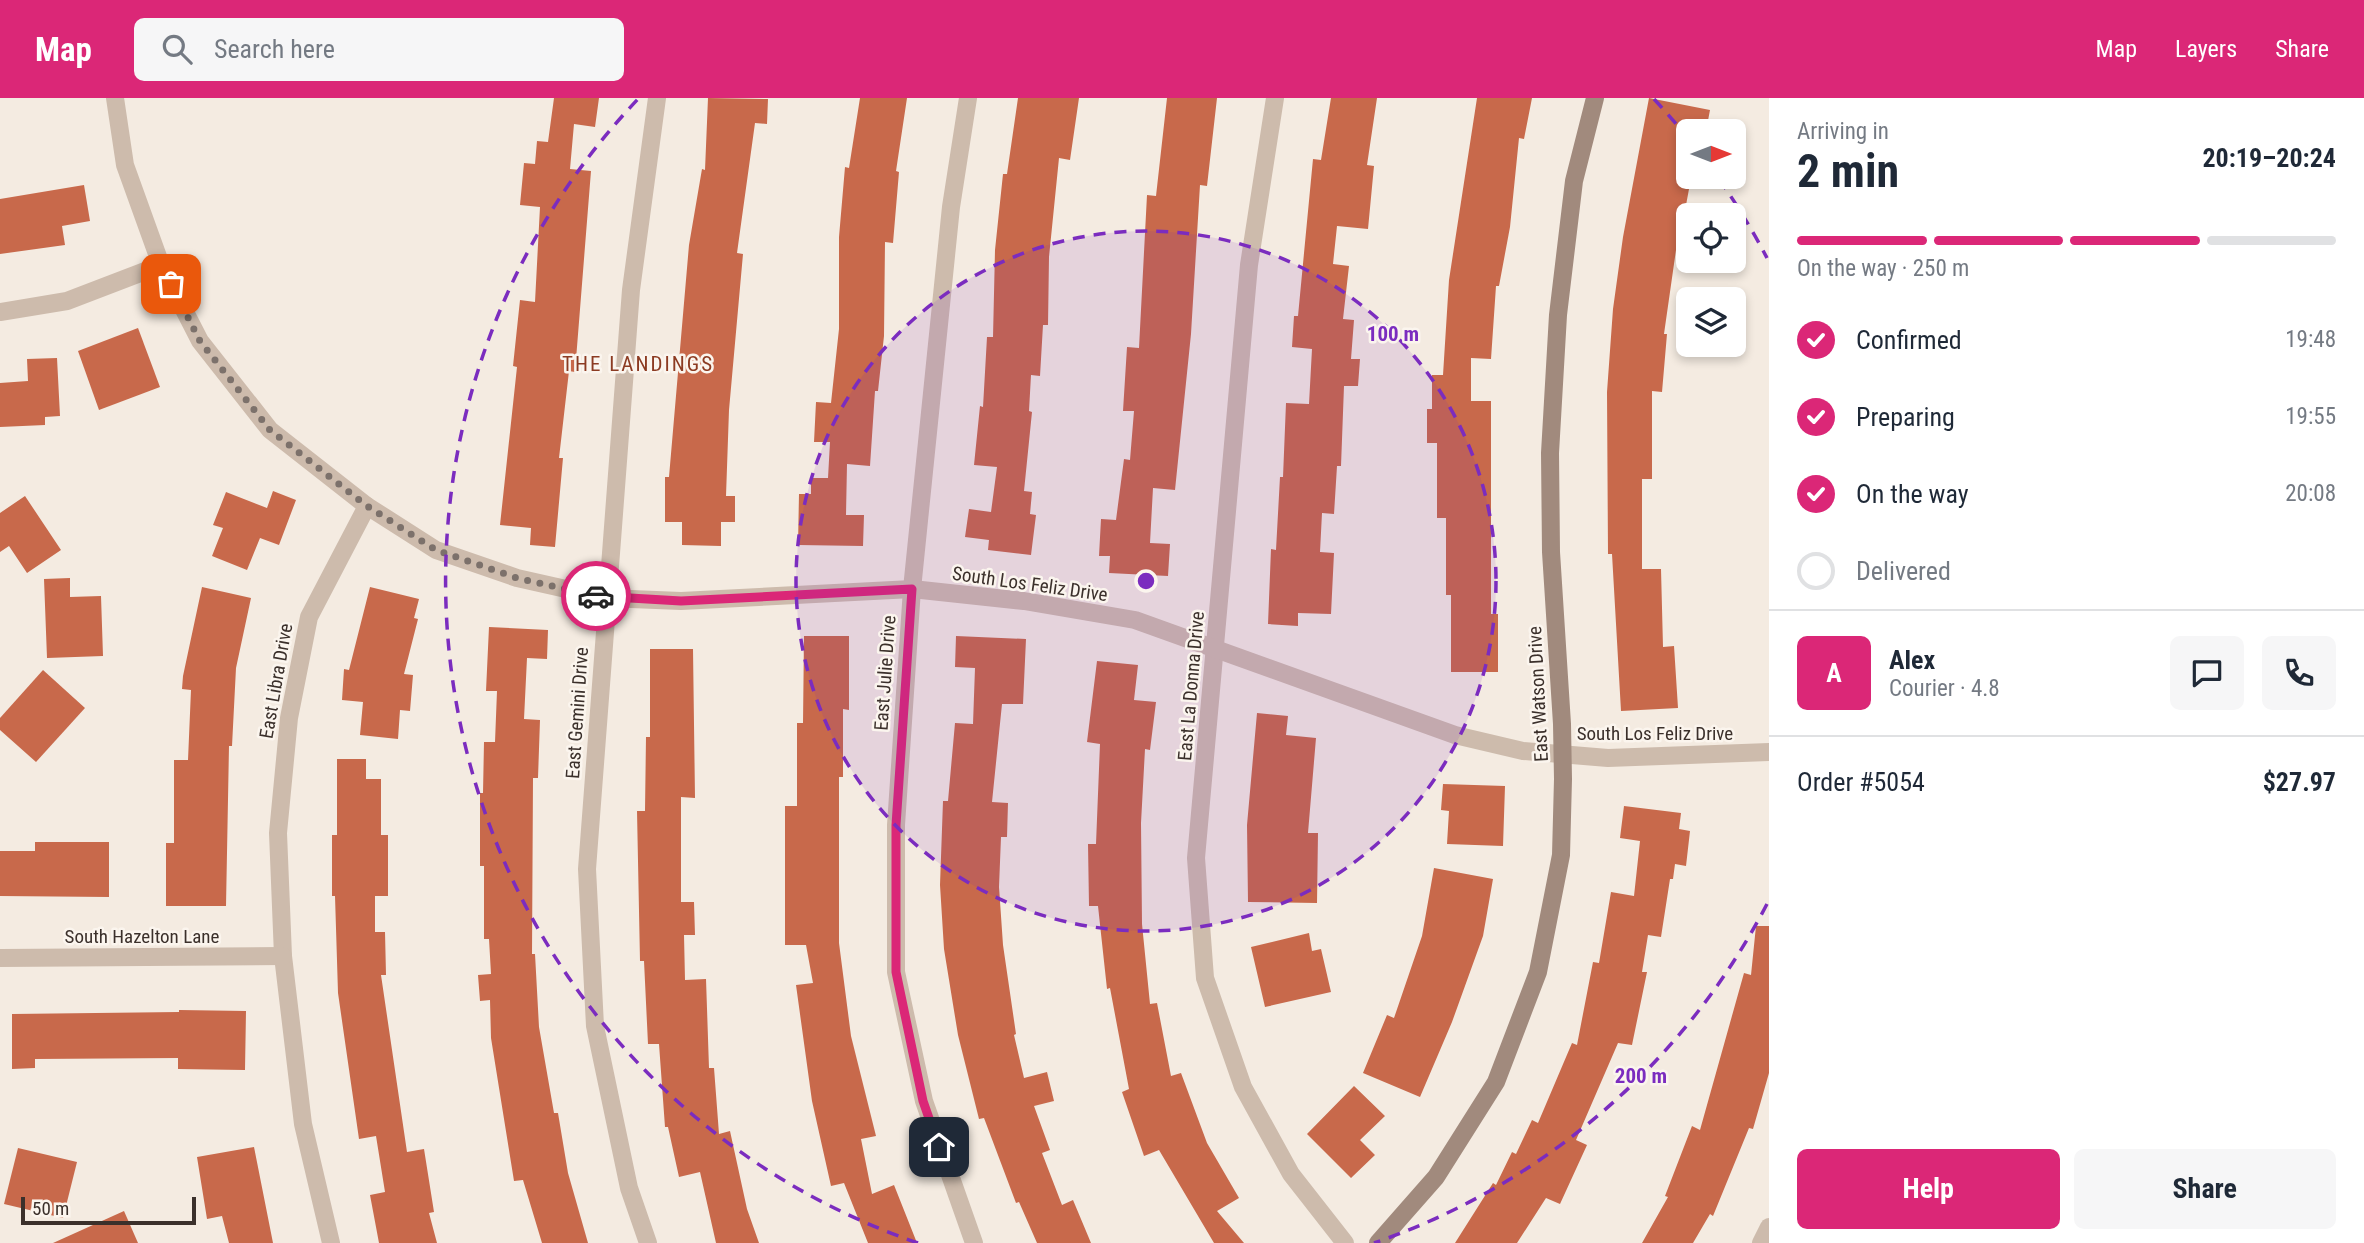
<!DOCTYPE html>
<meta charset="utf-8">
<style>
:root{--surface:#fff;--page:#f6f6f7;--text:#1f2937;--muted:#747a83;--line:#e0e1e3;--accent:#db2777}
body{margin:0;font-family:"Roboto Condensed",sans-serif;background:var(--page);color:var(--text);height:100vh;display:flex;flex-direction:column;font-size:26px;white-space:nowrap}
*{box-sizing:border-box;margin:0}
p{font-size:23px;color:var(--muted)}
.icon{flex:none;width:38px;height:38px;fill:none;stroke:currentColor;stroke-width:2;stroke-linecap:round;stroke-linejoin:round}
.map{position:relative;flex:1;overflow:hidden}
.drawer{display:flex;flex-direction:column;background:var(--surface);width:595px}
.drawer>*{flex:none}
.needle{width:46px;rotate:90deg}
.fabs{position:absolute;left:1676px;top:21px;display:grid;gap:14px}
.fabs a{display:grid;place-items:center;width:70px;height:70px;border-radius:10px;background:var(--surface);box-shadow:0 4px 10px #0003;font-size:35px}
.scale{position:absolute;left:21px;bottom:18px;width:175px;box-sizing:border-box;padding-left:7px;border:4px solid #3b302b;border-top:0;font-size:19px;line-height:24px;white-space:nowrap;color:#3b302b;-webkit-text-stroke:5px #fbf5ee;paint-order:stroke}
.pin{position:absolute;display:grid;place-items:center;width:60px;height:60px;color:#fff;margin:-30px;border-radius:14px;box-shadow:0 4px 10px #0006}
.courier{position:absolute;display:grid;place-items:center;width:70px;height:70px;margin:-35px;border:5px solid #db2777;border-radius:50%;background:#fff;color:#222;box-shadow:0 2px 9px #0007}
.summary em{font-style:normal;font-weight:700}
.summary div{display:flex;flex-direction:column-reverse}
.summary{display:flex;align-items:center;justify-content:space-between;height:119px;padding:0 28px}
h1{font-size:46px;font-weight:700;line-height:52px}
.bar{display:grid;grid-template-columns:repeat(4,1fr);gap:10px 7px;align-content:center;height:84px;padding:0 28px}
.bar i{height:9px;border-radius:5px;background:var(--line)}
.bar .active{background:var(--accent)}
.bar p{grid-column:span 4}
.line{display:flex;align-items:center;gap:18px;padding:0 28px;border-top:2px solid var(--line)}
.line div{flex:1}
.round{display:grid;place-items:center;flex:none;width:74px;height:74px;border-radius:10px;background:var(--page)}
ol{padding:0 28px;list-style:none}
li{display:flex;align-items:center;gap:21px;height:77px}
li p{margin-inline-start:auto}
li .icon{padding:7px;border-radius:50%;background:var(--accent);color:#fff;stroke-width:4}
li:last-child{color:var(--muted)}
li i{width:38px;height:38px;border:4px solid var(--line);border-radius:50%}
.button{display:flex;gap:14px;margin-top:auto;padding:14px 28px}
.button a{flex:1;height:80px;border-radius:10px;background:var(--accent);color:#fff;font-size:28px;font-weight:700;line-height:80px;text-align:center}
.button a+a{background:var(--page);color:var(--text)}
header{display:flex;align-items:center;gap:42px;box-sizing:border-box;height:98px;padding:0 35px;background:var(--accent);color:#fff}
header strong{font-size:33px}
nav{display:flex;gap:38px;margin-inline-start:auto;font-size:24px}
.search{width:490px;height:63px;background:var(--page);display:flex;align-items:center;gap:18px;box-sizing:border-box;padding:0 24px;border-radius:10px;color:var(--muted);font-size:26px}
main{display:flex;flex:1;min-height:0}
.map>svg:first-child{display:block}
.building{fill:#c8694b}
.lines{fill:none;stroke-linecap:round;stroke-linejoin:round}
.street{stroke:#cdbbac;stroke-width:18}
.secondary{stroke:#a18a7d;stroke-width:18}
.done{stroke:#7c716b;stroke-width:7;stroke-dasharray:0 12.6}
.route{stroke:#db2777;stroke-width:9}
.ring{fill:none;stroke:#7b2cbf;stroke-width:3.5;stroke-dasharray:12 9}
.labels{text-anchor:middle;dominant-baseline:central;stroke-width:5;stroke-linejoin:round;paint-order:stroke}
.street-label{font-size:19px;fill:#3b302b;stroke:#fbf5ee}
.neighbourhood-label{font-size:21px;letter-spacing:2px;fill:#8c3b22;stroke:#fbf5ee}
.centre{fill:#7b2cbf;stroke:#fbf5ee;stroke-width:3.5}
.ring-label{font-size:21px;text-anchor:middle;font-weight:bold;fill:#7b2cbf;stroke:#fbf5ee;stroke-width:5;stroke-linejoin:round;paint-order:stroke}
</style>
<header>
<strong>Map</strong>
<div class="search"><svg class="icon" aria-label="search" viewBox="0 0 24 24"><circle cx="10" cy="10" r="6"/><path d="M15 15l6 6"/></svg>Search here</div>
<nav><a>Map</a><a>Layers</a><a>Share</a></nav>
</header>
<main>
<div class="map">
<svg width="1769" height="1145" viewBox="0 0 1769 1145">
<rect width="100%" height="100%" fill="#f4ebe1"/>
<!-- building -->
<g class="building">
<polygon points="554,0 599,0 595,29 574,26 570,71 591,73 575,274 569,273 559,360 563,360 555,449 530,447 531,430 500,427 517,269 513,268 520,202 535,204 540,109 520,107 524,65 535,66 537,43 548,44"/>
<polygon points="708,0 768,1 767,26 755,25 737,155 743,156 729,312 726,398 735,398 735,424 721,424 721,448 682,447 682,424 665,424 665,379 669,379 689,147 702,71 705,72"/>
<polygon points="860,0 907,0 896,73 899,74 893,145 885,144 884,238 878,293 875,293 870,368 847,366 846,417 864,417 863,448 798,447 799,396 811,396 811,380 828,380 830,344 814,344 816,304 831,305 839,231 839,139 845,69 849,70"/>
<polygon points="1018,0 1079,0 1070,62 1059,60 1049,159 1048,227 1043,227 1040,278 1031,277 1029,313 1032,314 1024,393 1032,394 1030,416 1036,417 1031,457 988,452 989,442 965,439 969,411 991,414 997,369 974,367 980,308 983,309 987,239 993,239 995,152 1003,76 1007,76"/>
<polygon points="1167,0 1217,0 1207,88 1200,87 1191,236 1175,392 1153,390 1150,445 1170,446 1168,478 1109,475 1110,458 1099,458 1101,421 1116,422 1124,361 1130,362 1134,313 1123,313 1127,249 1139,250 1147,97 1156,98"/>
<polygon points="1331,0 1377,0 1367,67 1374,68 1368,131 1337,128 1333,166 1349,168 1343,221 1354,222 1351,261 1360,261 1358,288 1344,288 1341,368 1337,368 1334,416 1322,415 1320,454 1334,455 1331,516 1298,515 1298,528 1268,526 1271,451 1276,452 1280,379 1283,379 1286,305 1309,306 1312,251 1292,249 1294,218 1298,218 1313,61 1321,62"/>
<polygon points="1477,0 1532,0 1524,41 1519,40 1510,129 1499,188 1496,188 1491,261 1471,260 1471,303 1491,303 1491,516 1498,516 1498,574 1451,574 1451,497 1446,497 1446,420 1437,420 1437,345 1427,345 1427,311 1432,311 1432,277 1443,277 1449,182"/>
<polygon points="1649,0 1710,12 1706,33 1689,33 1689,91 1684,118 1689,119 1689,147 1677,145 1664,236 1667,236 1662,294 1652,293 1652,381 1642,381 1642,471 1661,471 1663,549 1674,548 1678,610 1621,613 1612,456 1608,456 1607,294 1613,211 1623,139"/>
<polygon points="84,87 90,123 62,128 65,147 0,156 0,101"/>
<polygon points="138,230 160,289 99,312 78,253"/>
<polygon points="57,260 60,318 45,319 45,327 0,329 0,285 28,283 27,261"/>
<polygon points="273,393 296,402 279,447 260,440 247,472 212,458 223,430 213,427 226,394 267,410"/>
<polygon points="25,398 61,452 27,475 9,448 0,454 0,415"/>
<polygon points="70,480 70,499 101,498 103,558 47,560 44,481"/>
<polygon points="202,489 251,500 236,570 232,648 229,648 226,808 166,808 166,745 174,745 174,662 188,662 191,592 182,591 183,578"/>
<polygon points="370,489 419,501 414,520 418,521 404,576 413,577 410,613 400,612 398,641 360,637 363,604 342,602 344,571 349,572"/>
<polygon points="489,529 548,532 547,561 527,560 524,621 540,622 538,680 533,680 532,856 535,856 539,929 554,1015 558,1015 568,1075 588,1145 542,1145 523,1082 514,1083 491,940 490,902 480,903 478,877 491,876 489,841 484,841 484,768 480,768 480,695 483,695 484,644 495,644 497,593 486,593"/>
<polygon points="804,538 849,538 849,612 843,611 843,679 839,679 839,845 851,938 876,1038 861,1041 872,1096 894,1087 917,1145 868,1145 844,1085 831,1088 812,1003 796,887 813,885 806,847 785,847 785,708 797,708 797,625 803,625"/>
<polygon points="956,538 1026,541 1023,606 1002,606 992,704 1008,705 1007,739 1001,739 999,789 1003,847 1016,936 1014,937 1024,980 1047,974 1054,1003 1034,1008 1050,1052 1042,1055 1062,1107 1073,1102 1091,1145 1037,1145 1019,1104 1016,1105 984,1020 979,1021 958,937 944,851 940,787 943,703 948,703 955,625 973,626 975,570 955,569"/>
<polygon points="650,551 693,551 695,700 681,699 681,804 694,804 695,837 684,837 685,882 706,881 709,970 714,970 719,1036 730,1033 747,1111 759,1145 716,1145 700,1074 679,1079 668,1029 665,1029 659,946 648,946 644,863 640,863 637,713 645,713 646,639 650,639"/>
<polygon points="1097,563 1138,567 1134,602 1156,604 1150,652 1145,651 1141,725 1142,826 1150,906 1157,905 1171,978 1181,975 1207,1045 1239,1100 1217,1113 1244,1145 1214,1145 1159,1052 1144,1058 1122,994 1129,991 1110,890 1107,891 1098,808 1089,808 1088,746 1096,746 1100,646 1087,644"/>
<polygon points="43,572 85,610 36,664 0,632 0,620"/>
<polygon points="1257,615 1288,618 1286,637 1316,640 1308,735 1318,735 1317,805 1248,804 1247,727"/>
<polygon points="337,661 366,661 366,681 381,681 381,737 388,737 388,798 375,798 375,834 385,834 386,877 381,877 407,1054 424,1051 434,1114 429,1115 437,1145 379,1145 370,1097 385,1094 376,1038 359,1041 338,895 335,798 332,798 332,737 337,737"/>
<polygon points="1443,686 1505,688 1503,748 1447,746 1449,713 1441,712"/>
<polygon points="1624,708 1681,715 1679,731 1690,733 1686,768 1675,766 1673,781 1670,781 1661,839 1648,837 1642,874 1647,874 1632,947 1618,945 1576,1042 1587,1047 1560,1106 1546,1100 1517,1145 1455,1145 1493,1085 1496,1087 1512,1054 1516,1056 1532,1022 1538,1025 1572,945 1577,947 1593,864 1599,865 1611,794 1634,798 1640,743 1620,740"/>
<polygon points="35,744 109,744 109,799 0,798 0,753 35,753"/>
<polygon points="1434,770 1493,781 1483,838 1452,924 1420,999 1363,975 1387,917 1394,920 1422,838"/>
<polygon points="1756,828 1769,828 1769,975 1753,1031 1749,1030 1713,1118 1710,1116 1693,1145 1642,1145 1668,1099 1665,1098 1692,1028 1700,1032 1744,875 1751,877"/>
<polygon points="1309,835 1312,853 1321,851 1331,894 1265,909 1251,849"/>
<polygon points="179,912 246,913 245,972 178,971 178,960 35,961 35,970 12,971 12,916 179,914"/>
<polygon points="1354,988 1385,1018 1360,1042 1375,1057 1351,1080 1307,1036"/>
<polygon points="254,1049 273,1145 229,1145 222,1118 207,1121 197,1059"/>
<polygon points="18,1050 77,1064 63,1120 4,1106"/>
<polygon points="124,1113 138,1145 53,1145"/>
</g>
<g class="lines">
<!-- street -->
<g class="street">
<polyline points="115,0 125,67 161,167 200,243 270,332 367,408 309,519 289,620 278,735 283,858 303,1026 331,1145"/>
<polyline points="968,0 951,109 912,491 896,727 896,874 924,1003 974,1145"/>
<polyline points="1275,0 1249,167 1196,760 1205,880 1243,989 1291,1076 1345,1145"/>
<polyline points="0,214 67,203 161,167"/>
<polyline points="367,408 436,452 517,480 606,500 681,503 912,491 1024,503 1135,522 1455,637 1523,653 1608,660 1769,654"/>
<polyline points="0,860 283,858"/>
<polyline points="648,1145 629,1090 595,928 587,771 631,192 657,0"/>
<polyline points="1761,1145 1769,1129"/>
</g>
<!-- secondary -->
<polyline class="secondary" points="1378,1145 1436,1079 1496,984 1538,874 1561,757 1563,681 1562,626 1551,454 1550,355 1558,217 1574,83 1595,0"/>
</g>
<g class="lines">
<!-- done -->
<polyline class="done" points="171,186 200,243 270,332 367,408 436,452 517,480 596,498"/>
<!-- route -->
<polyline class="route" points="596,498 681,503 912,491 896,727 896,874 923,1003 939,1049"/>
</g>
<!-- distance rings -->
<circle cx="1146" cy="483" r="350" fill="#7b2cbf" fill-opacity=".12"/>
<g class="ring">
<circle cx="1146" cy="483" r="350"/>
<path d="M1767 806A700 700 0 0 1 1374 1145M918 1145A700 700 0 0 1 638 1M1654 1A700 700 0 0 1 1686 38M1719 81A700 700 0 0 1 1767 160"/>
</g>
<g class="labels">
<!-- street labels -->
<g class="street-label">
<text transform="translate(1030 486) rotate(8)">South Los Feliz Drive</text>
<text transform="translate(885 575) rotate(-86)">East Julie Drive</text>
<text transform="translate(276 583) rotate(-80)">East Libra Drive</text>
<text transform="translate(1191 588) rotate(-85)">East La Donna Drive</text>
<text transform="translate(1538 596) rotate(-93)">East Watson Drive</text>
<text transform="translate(577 615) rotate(-86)">East Gemini Drive</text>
<text x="1655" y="635">South Los Feliz Drive</text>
<text x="142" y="838">South Hazelton Lane</text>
</g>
<!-- neighbourhood labels -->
<g class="neighbourhood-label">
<text x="638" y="266">THE LANDINGS</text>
</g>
</g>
<circle cx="1146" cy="483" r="10" class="centre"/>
<g class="ring-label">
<text x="1393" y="243">100 m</text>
<text x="1641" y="985">200 m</text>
</g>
</svg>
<div class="fabs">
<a><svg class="needle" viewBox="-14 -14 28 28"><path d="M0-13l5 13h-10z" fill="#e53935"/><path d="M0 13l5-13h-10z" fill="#747a83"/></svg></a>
<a><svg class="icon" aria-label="locate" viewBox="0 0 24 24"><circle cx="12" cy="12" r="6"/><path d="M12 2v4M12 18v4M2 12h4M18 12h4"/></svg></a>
<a><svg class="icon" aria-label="layers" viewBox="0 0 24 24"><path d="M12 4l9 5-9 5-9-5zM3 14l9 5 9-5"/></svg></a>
</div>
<div class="scale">50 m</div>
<div class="pin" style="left:171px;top:186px;background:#ea580c"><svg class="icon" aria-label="bag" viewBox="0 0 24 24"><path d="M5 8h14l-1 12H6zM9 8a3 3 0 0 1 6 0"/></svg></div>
<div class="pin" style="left:939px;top:1049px;background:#1f2937"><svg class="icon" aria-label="home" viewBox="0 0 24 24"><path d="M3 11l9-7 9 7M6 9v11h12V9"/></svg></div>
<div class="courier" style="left:596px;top:498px"><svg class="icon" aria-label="car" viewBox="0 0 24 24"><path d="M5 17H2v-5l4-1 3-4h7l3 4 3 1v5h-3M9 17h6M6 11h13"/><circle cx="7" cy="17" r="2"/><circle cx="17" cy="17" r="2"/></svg></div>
</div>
<section class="drawer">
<div class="summary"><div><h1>2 min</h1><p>Arriving in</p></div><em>20:19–20:24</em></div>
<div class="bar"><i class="active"></i><i class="active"></i><i class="active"></i><i></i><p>On the way · 250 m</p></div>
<ol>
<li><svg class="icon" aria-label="check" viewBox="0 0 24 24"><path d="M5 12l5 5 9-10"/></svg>Confirmed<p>19:48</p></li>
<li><svg class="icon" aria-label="check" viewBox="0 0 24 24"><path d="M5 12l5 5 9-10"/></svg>Preparing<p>19:55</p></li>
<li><svg class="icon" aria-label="check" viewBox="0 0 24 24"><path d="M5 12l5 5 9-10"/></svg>On the way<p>20:08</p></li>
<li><i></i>Delivered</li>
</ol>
<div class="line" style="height:126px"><b class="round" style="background:var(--accent);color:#fff">A</b><div><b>Alex</b><p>Courier · 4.8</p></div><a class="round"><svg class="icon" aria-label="chat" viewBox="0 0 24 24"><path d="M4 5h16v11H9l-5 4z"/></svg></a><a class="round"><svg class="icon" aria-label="phone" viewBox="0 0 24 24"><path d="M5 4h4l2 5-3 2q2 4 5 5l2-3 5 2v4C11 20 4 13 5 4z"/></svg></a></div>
<div class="line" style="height:91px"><div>Order #5054</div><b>$27.97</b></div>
<div class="button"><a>Help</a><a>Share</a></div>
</section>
</main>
